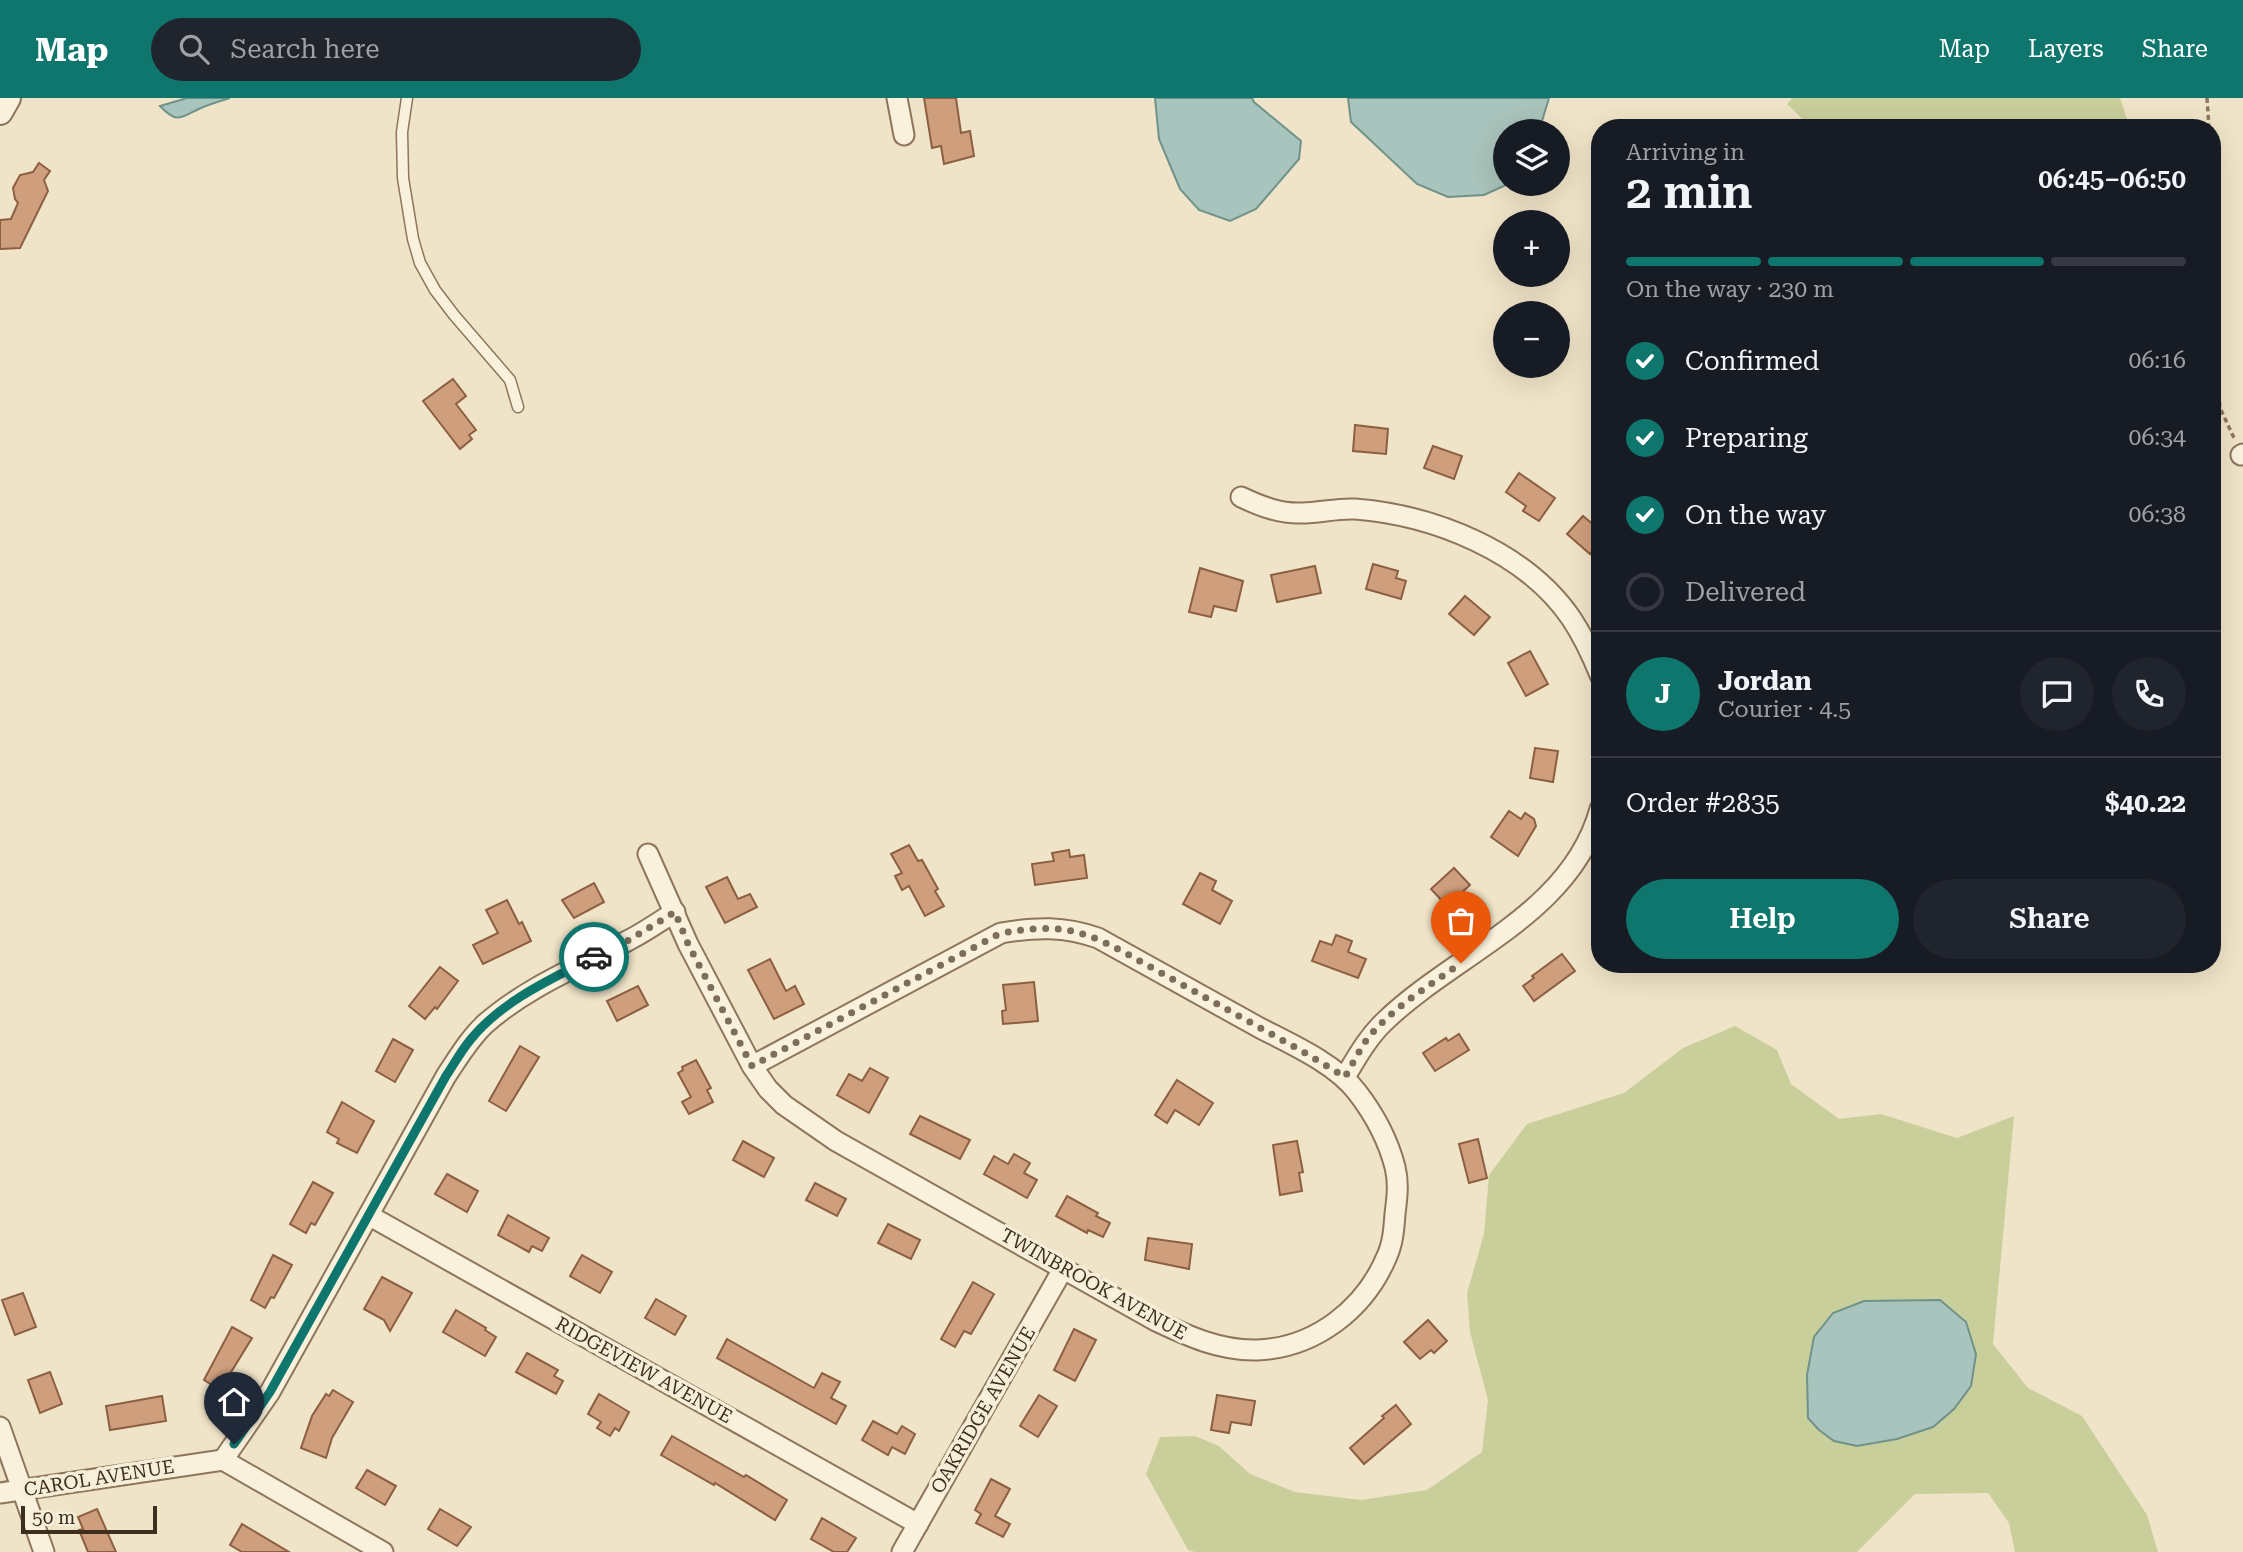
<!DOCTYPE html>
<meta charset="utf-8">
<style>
:root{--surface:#171b24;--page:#20242c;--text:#f1f3f6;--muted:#9ea1a6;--line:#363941;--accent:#0f766e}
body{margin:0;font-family:"Roboto Serif",serif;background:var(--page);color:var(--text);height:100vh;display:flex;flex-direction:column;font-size:26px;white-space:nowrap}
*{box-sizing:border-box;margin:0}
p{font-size:23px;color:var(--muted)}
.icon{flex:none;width:38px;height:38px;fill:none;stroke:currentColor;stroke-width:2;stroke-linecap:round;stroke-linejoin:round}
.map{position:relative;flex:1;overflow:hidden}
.sheet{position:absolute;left:1591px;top:21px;width:630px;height:854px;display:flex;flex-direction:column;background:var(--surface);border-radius:28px;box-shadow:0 7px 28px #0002}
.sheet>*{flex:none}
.controls{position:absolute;left:1493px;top:21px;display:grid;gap:14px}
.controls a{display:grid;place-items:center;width:77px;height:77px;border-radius:50%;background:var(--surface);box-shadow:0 7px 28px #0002;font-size:35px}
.scale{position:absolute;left:21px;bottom:18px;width:136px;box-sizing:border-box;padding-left:7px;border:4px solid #3d2e20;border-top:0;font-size:19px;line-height:24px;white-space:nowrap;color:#3d2e20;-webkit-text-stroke:5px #f7eed8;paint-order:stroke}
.pin{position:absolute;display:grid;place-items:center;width:60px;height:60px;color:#fff;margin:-72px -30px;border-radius:50% 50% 50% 0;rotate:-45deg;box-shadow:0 0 7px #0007}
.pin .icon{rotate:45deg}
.courier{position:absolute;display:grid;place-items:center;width:70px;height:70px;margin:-35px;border:5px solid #0f766e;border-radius:50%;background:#fff;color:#222;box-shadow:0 2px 9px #0007}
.summary em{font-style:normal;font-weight:600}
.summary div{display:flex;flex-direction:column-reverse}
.summary{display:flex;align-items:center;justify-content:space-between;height:119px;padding:0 35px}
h1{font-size:46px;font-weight:600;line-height:52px}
.bar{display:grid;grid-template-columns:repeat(4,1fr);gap:10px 7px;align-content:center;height:84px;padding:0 35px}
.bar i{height:9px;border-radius:5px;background:var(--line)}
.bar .selected{background:var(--accent)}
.bar p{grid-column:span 4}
.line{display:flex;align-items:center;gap:18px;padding:0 35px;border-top:2px solid var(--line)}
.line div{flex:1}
.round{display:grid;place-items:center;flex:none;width:74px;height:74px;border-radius:37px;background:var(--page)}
ol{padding:0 35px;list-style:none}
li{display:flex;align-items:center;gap:21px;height:77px}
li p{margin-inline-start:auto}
li .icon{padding:7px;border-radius:50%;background:var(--accent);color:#fff;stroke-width:4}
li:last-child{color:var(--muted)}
li i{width:38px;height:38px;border:4px solid var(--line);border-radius:50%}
.cta{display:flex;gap:14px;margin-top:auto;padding:14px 35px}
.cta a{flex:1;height:80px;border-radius:42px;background:var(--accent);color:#fff;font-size:28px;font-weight:600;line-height:80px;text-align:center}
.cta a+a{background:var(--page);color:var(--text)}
header{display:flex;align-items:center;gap:42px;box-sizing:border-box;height:98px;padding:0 35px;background:var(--accent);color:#fff}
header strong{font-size:33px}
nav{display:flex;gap:38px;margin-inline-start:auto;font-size:24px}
.search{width:490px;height:63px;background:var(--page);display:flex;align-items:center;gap:18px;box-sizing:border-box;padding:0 24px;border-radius:38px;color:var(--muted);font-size:26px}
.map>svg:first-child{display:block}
.green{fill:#c9cf9b}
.water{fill:#a9c4bc;stroke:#6f938a;stroke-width:2}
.building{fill:#cf9f7d;stroke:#8d5f41;stroke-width:2}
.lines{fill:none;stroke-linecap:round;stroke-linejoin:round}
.service-casing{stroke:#8d765c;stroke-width:13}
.minor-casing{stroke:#8d765c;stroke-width:23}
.tertiary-casing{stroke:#8d765c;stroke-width:28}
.path{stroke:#8d765c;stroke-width:3.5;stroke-dasharray:5 3.5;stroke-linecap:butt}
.service{stroke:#faf1dc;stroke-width:10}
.minor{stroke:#faf1dc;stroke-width:19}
.tertiary{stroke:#faf1dc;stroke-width:24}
.done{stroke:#7c6e5b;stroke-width:7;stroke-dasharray:0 12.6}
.route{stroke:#0f766e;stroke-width:9}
.labels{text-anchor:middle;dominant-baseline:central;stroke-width:7;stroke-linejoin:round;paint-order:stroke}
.street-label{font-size:19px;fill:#3d2e20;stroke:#f7eed8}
</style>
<header>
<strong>Map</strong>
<div class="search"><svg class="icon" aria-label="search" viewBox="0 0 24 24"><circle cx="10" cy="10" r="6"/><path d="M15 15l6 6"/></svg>Search here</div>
<nav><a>Map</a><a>Layers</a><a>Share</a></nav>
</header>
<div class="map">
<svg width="2243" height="1454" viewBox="0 0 2243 1454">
<rect width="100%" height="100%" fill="#f0e4c8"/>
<!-- green -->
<g class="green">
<polygon points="1792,0 2120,0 2130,30 1812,30 1787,6"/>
<polygon points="1735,928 1777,952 1791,986 1839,1021 1881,1016 1957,1040 2014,1018 1993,1246 2028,1290 2082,1318 2147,1417 2158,1454 2015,1454 2009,1425 1988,1395 1915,1396 1857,1454 1195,1454 1188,1452 1146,1376 1160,1339 1195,1338 1219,1348 1250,1376 1295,1394 1361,1402 1427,1392 1482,1354 1488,1302 1470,1234 1467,1195 1484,1136 1489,1077 1527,1026 1624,995 1683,950"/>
</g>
<!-- water -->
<g class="water">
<path d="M 187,0 L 230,0 C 220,3 210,6 201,10 C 181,19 178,27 160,8 Z"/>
<polygon points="1155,0 1252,0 1254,4 1301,43 1299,61 1256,111 1230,123 1199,112 1180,91 1159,41"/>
<polygon points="1348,0 1549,0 1539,33 1505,33 1505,86 1508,86 1484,97 1448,99 1417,86 1351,24"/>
<polygon points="1940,1202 1966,1224 1976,1256 1971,1288 1954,1311 1933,1329 1897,1341 1857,1348 1834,1343 1819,1332 1808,1320 1807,1277 1814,1239 1833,1215 1864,1203"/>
</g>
<!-- building -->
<g class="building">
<polygon points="924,0 956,0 961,35 970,33 974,58 944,66 941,48 932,50"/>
<polygon points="39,65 50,73 44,82 48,93 20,150 0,151 0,122 11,121 18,105 15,101 13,90 20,77 33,74"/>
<polygon points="453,281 466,298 456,306 476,332 469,337 472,341 460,351 423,303"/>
<polygon points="1355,327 1388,331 1386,356 1353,353"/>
<polygon points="1433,348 1462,358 1454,381 1424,370"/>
<polygon points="1519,375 1555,400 1539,423 1523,413 1526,408 1506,394"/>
<polygon points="1583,418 1600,432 1600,445 1590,456 1567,436"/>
<polygon points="1373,466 1398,473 1396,480 1406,483 1401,501 1366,491"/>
<polygon points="1315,468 1321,495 1277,504 1271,477"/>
<polygon points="1200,470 1243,483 1236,513 1214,508 1211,519 1189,514"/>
<polygon points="1465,498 1490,519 1474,537 1449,516"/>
<polygon points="1530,553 1548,586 1526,598 1508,565"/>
<polygon points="1535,650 1558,653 1553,684 1530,680"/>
<polygon points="1509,713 1521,721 1525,715 1534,721 1536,728 1518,758 1491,739"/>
<polygon points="909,747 918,763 922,762 938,791 935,793 944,808 925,818 909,788 902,792 895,778 902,775 891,756"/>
<polygon points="1069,752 1070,759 1084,757 1087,780 1035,787 1032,766 1054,763 1052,755"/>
<polygon points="1454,770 1470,787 1447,808 1431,791"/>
<polygon points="1200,775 1216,783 1212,792 1232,803 1220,826 1183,806"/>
<polygon points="727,779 738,801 750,796 757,809 725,825 706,789"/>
<polygon points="594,785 604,804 574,820 562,802"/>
<polygon points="507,802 519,826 522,824 531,843 483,866 473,847 498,835 486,812"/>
<polygon points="1336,837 1352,843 1348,854 1366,861 1358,880 1312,863 1320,843 1332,847"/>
<polygon points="1562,856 1575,873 1534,903 1523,888 1534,880 1532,878"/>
<polygon points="770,861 786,893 795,888 804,906 774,921 748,872"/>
<polygon points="440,869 458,883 437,911 435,909 425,921 409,908"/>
<polygon points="1034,884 1038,923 1003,926 1002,913 1006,912 1003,887"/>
<polygon points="638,888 648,907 617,923 607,903"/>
<polygon points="1459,936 1469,952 1435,973 1423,955 1446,940 1448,943"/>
<polygon points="393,941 413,952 395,984 376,973"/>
<polygon points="520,948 539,959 506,1013 489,1003"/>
<polygon points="696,962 711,990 707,992 713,1004 689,1016 682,1004 691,999 678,975 683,972 682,969"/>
<polygon points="870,970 888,980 869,1015 837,997 849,976 862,983"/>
<polygon points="1177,982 1213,1005 1199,1027 1175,1012 1167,1025 1155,1017"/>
<polygon points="342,1004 374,1023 357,1055 337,1045 339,1041 327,1034"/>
<polygon points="920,1018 970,1042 960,1061 910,1036"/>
<polygon points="1478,1041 1487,1080 1469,1085 1459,1046"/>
<polygon points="743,1043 774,1060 764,1079 733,1062"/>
<polygon points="1297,1043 1303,1074 1299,1075 1302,1093 1280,1097 1273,1047"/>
<polygon points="1014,1056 1030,1065 1024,1075 1037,1082 1027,1100 984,1076 994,1058 1008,1066"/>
<polygon points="447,1076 478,1093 467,1114 435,1096"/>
<polygon points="313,1084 333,1095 315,1127 311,1125 306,1135 290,1126"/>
<polygon points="815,1085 846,1101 837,1118 806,1102"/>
<polygon points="1067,1098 1098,1115 1096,1118 1110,1125 1103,1139 1088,1132 1087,1135 1056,1118"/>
<polygon points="508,1117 549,1140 542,1153 532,1148 529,1154 498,1137"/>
<polygon points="888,1126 920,1142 911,1161 878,1145"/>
<polygon points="1148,1140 1192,1146 1189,1171 1145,1162"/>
<polygon points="273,1157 292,1167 274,1200 271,1199 265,1210 251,1202"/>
<polygon points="582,1157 612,1174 600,1195 570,1178"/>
<polygon points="382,1179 412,1195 390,1233 384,1222 364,1211"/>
<polygon points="973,1184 994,1196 971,1236 964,1233 955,1249 941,1241"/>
<polygon points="23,1195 36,1229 15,1237 2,1202"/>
<polygon points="656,1201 686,1218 675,1237 645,1220"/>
<polygon points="456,1212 486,1230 485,1232 496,1239 485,1258 443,1234"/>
<polygon points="1428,1222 1447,1243 1434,1255 1431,1252 1420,1261 1404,1244"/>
<polygon points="232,1229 252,1240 220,1292 204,1282"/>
<polygon points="1074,1231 1096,1242 1075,1283 1054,1272"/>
<polygon points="727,1241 814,1290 822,1275 840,1284 831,1300 846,1308 836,1326 717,1260"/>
<polygon points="527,1255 558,1272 554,1278 563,1283 556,1296 516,1274"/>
<polygon points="50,1274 62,1306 40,1315 28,1282"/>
<polygon points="333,1292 353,1304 332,1340 326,1360 301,1350 312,1318 326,1296 329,1298"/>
<polygon points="599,1296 629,1314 619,1333 615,1330 610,1338 597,1330 601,1324 588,1316"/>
<polygon points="1039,1297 1057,1308 1038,1339 1020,1328"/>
<polygon points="1217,1297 1255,1303 1251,1327 1231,1324 1229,1335 1211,1332"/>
<polygon points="162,1298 166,1323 110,1332 106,1308"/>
<polygon points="1396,1307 1411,1326 1364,1366 1350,1350 1384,1320 1382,1318"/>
<polygon points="873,1323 897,1336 902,1328 915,1336 905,1356 892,1349 888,1357 862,1342"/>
<polygon points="672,1338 744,1379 746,1377 787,1402 775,1422 715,1385 714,1387 661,1357"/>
<polygon points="367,1372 396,1388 385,1407 356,1390"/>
<polygon points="991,1381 1010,1391 995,1418 1010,1426 1003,1439 976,1425 981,1416 975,1412"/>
<polygon points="97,1411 116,1454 88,1454 79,1432 83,1431 78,1419"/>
<polygon points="440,1411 471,1429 457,1448 428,1431"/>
<polygon points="822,1420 856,1440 847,1454 834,1454 811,1441"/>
<polygon points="242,1426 289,1454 242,1454 230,1447"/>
</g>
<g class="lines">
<defs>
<polyline id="service" points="407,0 402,34 403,80 413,141 420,165 435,192 454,217 510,282 518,309"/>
<g id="minor">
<polyline points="897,0 904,37"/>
<polyline points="2241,357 2243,356"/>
<path d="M 1241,399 C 1260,408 1280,416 1302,415 C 1319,415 1337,410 1355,411 C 1433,417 1525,453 1571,520 C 1583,538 1592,557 1600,577"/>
<path d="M 648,756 L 688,846 L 752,968 L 768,991 L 784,1007 L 836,1043 L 1156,1223 C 1188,1238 1220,1253 1257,1252 C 1315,1250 1365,1211 1387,1158 C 1393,1145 1394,1130 1395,1116 C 1397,1100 1399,1085 1395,1069 C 1388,1042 1374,1016 1357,994 C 1336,966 1291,946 1260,930 C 1206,900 1152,870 1098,840 C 1064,828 1036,829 1001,835 L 752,968"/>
<path d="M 1345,979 C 1357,959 1368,939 1385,923 C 1457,854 1571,816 1600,711"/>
<polyline points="370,1118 918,1426"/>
<polyline points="0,1329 44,1454"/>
<path d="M 223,1362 L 270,1294 L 446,978 C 458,960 469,941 485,926 C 527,889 580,868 629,842 C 645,834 660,823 675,814"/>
<polyline points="0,1395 223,1362 383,1454"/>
<polyline points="902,1454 1063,1171"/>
</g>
<polyline id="tertiary" points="0,14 8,0"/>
</defs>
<!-- service casing -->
<use href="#service" class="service-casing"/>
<!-- minor casing -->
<use href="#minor" class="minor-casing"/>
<!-- tertiary casing -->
<use href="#tertiary" class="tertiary-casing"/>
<!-- path -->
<g class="path">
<polyline points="2207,0 2209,30"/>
<polyline points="2212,100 2215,250 2220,310 2235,342"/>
</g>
<!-- service -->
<use href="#service" class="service"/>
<!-- minor -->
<use href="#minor" class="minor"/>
<!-- tertiary -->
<use href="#tertiary" class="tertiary"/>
</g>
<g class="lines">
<!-- done -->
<path class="done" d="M 594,859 L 629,842 L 675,814 L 688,846 L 752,968 L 1001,835 C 1052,827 1074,828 1120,852 L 1300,952 L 1345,979 C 1352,967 1359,953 1367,941 C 1392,910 1429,888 1461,865"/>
<!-- route -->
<path class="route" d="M 234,1346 L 270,1294 L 446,978 C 454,966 461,953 471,941 C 502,903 551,881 594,859"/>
</g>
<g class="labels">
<!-- street labels -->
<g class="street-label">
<text transform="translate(1094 1186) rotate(29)">TWINBROOK AVENUE</text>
<text transform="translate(644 1272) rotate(29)">RIDGEVIEW AVENUE</text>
<text transform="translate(983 1312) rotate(-60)">OAKRIDGE AVENUE</text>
<text transform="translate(99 1380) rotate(-9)">CAROL AVENUE</text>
</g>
</g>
</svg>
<div class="controls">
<a><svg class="icon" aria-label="layers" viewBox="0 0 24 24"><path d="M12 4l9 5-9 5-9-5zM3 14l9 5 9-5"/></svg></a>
<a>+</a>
<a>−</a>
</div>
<div class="scale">50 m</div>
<div class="pin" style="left:1461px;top:865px;background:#ea580c"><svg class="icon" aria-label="bag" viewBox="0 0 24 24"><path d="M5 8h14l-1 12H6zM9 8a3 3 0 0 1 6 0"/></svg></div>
<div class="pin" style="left:234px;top:1346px;background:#1f2937"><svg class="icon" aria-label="home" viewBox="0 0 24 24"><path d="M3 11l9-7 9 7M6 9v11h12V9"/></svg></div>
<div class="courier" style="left:594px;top:859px"><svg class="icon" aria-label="car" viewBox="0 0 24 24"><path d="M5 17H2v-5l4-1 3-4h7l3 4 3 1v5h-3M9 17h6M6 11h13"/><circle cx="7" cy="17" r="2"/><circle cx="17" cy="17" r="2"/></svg></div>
<section class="sheet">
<div class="summary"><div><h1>2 min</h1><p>Arriving in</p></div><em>06:45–06:50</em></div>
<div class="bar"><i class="selected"></i><i class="selected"></i><i class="selected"></i><i></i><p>On the way · 230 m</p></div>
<ol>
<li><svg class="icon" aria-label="check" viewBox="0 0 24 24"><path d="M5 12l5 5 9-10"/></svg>Confirmed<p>06:16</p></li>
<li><svg class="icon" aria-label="check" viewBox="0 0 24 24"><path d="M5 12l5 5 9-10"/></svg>Preparing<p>06:34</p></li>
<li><svg class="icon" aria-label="check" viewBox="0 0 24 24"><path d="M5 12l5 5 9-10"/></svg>On the way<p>06:38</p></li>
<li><i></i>Delivered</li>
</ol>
<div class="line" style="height:126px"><b class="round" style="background:var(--accent);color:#fff">J</b><div><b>Jordan</b><p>Courier · 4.5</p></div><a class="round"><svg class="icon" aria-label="chat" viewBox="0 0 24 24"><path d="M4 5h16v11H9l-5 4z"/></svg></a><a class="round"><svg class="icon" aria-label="phone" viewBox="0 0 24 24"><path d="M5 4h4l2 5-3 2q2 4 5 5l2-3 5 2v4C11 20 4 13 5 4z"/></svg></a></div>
<div class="line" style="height:91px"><div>Order #2835</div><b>$40.22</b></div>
<div class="cta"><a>Help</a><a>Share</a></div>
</section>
</div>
